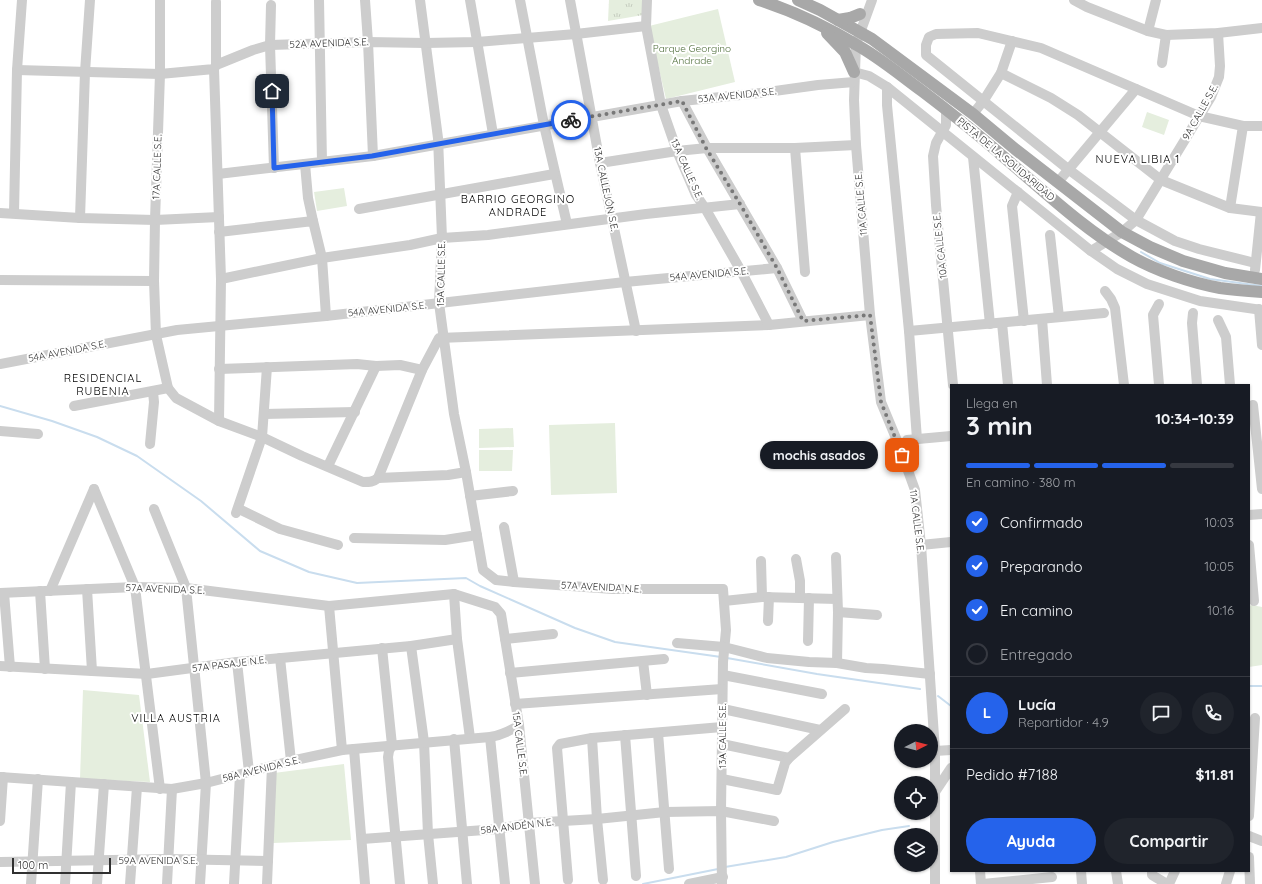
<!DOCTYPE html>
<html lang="es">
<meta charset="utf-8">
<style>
:root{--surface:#171b24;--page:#20242c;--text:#f1f3f6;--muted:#9ea1a6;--line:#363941;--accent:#2563eb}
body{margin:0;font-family:Quicksand,sans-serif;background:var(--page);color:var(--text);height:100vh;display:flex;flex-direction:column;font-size:15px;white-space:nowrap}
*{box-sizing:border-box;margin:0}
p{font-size:13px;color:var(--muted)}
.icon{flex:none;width:22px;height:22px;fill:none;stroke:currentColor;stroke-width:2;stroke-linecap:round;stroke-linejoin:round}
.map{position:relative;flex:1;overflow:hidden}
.drawer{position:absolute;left:950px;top:384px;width:300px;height:488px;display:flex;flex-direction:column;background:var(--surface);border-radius:0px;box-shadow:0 1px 3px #0004}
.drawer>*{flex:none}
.needle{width:26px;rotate:84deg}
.buttons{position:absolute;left:894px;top:724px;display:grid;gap:8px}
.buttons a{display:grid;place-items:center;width:44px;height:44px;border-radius:50%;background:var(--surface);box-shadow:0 1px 3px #0004;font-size:20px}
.scale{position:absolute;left:12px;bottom:10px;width:99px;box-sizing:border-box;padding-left:4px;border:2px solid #303030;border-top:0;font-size:11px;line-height:14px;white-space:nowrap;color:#303030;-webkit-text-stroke:3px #fff;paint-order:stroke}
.pin{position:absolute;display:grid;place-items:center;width:34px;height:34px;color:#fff;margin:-17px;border-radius:8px;box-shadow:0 2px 6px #0006}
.courier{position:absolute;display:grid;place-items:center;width:40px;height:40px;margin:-20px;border:3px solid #2563eb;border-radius:50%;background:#fff;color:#222;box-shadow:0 1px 5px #0007}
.bubble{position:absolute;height:28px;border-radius:14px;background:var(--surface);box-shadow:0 1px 3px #0004;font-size:13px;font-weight:700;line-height:28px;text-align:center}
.summary em{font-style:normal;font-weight:700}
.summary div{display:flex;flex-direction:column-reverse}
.summary{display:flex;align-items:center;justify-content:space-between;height:68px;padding:0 16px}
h1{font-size:26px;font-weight:700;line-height:30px}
.bar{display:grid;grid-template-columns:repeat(4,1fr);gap:6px 4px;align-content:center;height:48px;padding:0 16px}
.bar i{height:5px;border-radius:3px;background:var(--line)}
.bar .active{background:var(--accent)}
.bar p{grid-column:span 4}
.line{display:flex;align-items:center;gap:10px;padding:0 16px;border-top:1px solid var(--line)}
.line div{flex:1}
.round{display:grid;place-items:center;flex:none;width:42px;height:42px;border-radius:21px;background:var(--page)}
ol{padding:0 16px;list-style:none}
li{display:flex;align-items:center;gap:12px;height:44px}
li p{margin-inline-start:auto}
li .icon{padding:4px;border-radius:50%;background:var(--accent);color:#fff;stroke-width:4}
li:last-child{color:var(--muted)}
li i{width:22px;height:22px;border:2px solid var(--line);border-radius:50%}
.primary-button{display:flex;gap:8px;margin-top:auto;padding:8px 16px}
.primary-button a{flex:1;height:46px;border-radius:24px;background:var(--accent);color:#fff;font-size:16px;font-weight:700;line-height:46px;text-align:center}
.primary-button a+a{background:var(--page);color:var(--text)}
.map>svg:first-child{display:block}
.grass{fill:url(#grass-tufts)}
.park{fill:#e5eede}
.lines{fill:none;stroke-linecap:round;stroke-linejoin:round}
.stream{stroke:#c9ddee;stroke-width:2}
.minor{stroke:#cdcdcd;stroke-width:10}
.major{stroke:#a8a8a8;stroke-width:12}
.done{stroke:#787878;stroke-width:4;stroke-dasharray:0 7.2}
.route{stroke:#2563eb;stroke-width:5}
.labels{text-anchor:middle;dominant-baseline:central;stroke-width:4;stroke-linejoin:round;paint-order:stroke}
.street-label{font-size:10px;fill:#303030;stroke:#fff}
.park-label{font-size:10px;fill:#4f6e3b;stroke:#fff}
.neighbourhood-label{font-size:11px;letter-spacing:1px;fill:#000;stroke:#fff}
</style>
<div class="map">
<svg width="1262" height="884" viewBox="0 0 1262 884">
<defs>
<pattern id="grass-tufts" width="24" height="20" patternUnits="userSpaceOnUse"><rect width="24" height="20" fill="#e5eede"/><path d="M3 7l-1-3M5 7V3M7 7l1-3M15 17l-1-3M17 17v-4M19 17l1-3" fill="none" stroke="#c5ccbf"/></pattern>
</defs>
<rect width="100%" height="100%" fill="#fff"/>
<!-- grass -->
<polygon class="grass" points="609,0 644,0 643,15 608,21"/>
<!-- park -->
<g class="park">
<polygon points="718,9 735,82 666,99 649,26"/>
<polygon points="1147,112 1169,120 1164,135 1142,127"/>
<polygon points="344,188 347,206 317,211 314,192"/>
<polygon points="615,423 617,493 551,495 549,425"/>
<polygon points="513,428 514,447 479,448 479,429"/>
<polygon points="479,450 513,450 512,471 479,471"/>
<polygon points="1252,605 1262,607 1262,665 1249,667 1249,606"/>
<polygon points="83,690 139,695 150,782 80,779"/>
<polygon points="344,764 351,840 273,843 274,773"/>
</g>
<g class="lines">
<!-- stream -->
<g class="stream">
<polyline points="1141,252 1160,263 1210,279 1262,286"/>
<polyline points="0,406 52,421 97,437 137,456 201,501 260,551 309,572 357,583 466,578 480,586 575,628 615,642 721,657"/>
<polyline points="727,658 817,674 920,689"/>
<polyline points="1249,686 1262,686"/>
<polyline points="938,696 951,706"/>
<polyline points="725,867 786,857 833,842 882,830 909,826"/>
<polyline points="643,884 718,869"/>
</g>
<!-- minor -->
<g class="minor">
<path d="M 160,0 L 160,74 L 155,220 L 154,281 L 156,335 L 168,388 L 176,398 L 219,421 L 262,437 L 302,456 L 363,482 C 370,482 373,482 378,478 L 422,370 L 439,338 L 769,325 L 870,315"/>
<polyline points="319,0 322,162"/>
<polyline points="365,0 368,42 373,156"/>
<polyline points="420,0 438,138 442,238 439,303 454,414 466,472 483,570 496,580 514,582 613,589 723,589 726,630 723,662 721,811 722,884"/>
<polyline points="470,0 493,134"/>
<polyline points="520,0 544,125 567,224"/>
<polyline points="570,0 600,163 636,331"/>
<polyline points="647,0 646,26 661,105 677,151 696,195 705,208 741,271 769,325"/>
<polyline points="872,0 856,44 854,100 856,145 870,315 881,402 898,443 915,490 921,545 935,751 935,884"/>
<polyline points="1074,0 1087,7 1148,31 1166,35 1218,33 1262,28"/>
<polyline points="216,2 216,65"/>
<polyline points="271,5 270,45 274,168"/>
<polyline points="1148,31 1156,0"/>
<polyline points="1162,63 1166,35"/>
<polyline points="214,69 221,279 219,421"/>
<polyline points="17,70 160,74 214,69 216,65 253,50 270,45 368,42 425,43 477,42 576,34 646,26"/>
<polyline points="854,72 869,76 887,87 1091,251 1117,269 1147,284 1200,301 1262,310"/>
<polyline points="1001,73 1051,98 1078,115 1161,180 1230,208 1262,212"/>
<polyline points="887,87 887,105 909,331 917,439"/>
<polyline points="682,101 707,148 777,268 803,321"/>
<polyline points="946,109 946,125 936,143 933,156 936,205 953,385"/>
<polyline points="973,114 984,100 1001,73 1012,41"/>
<polyline points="795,148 805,272"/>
<polyline points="973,157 990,324"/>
<polyline points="600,163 677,151 707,148 795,148 856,145"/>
<polyline points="305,164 308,198 313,221"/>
<polyline points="218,174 373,156 682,101 760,93 818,85 854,82"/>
<polyline points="1058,182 1136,89"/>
<polyline points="1018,192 1012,206 1024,321"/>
<polyline points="1230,208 1243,126"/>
<polyline points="359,209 554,174"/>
<polyline points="0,213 80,218 155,220 219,217"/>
<polyline points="14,213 17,70 22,0"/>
<polyline points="80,218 85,72 90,0"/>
<polyline points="219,232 313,221 322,258 326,316"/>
<polyline points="1050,235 1059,317"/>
<polyline points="1091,251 1122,232 1136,220 1211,97 1219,77 1220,66 1218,33"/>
<polyline points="1255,263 1199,249 1175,241 1136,220 1068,169 926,55 926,45 929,37 936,34 978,33 1041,48 1199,116 1243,126 1262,126"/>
<polyline points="1255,270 1261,212"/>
<polyline points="221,279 322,258 410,245 442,238 488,235 646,214 740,204"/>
<polyline points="0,280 154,281"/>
<polyline points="1105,291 1111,299 1115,308 1124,385"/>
<polyline points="1159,304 1153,315 1159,385"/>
<polyline points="1259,309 1262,345"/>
<polyline points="1193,313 1192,323 1197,385"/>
<polyline points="1042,319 1047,385"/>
<polyline points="1218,320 1226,337 1230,385"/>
<polyline points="1002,323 1008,385"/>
<polyline points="909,331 1104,313"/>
<polyline points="0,364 177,330 326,316 625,282 777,268"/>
<polyline points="219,369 357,364 376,366 400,365 422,370"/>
<polyline points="1253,405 1262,489"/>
<polyline points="74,406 168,388"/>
<polyline points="264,414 355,412"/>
<polyline points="0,431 38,434"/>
<polyline points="907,440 951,436"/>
<polyline points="150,444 154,402 153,392"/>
<polyline points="328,466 376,366"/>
<polyline points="378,478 448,475 466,472"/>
<polyline points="94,489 135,587 160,789"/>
<polyline points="470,496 513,491"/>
<polyline points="154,509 186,588 206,783 200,884"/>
<polyline points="239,509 280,529 338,545"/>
<polyline points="236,513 262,437 267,367"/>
<polyline points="1249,515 1262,514"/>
<polyline points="504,527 514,582"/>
<polyline points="354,538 445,540 477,535"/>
<polyline points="921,545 951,542"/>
<polyline points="1249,545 1254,601"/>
<polyline points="836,557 838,612 837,663"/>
<polyline points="796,559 800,581 800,598"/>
<polyline points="761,561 762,597"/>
<polyline points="87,589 92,671"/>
<polyline points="40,591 45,669"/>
<polyline points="50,591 94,489"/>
<polyline points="0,593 135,587 186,588 329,606 454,594 495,607 501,614 519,725 535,884"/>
<polyline points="4,593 10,667"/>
<polyline points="454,594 457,639 470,738"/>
<polyline points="724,601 762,597 837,599"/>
<polyline points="329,606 342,750"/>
<polyline points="838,612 877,615"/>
<polyline points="768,621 769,597"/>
<polyline points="505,639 553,634"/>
<polyline points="808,641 809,598"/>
<polyline points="677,643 724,647 767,658 809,662 837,663 866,668 883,669 930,674"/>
<polyline points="411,646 424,742 428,834 433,884"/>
<polyline points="382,648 392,745 389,751 388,757 400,884"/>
<polyline points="280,658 291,761"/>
<polyline points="643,661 647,695"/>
<polyline points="237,662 249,772"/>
<polyline points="0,666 147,674 237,662 411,646 457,639"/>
<polyline points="510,673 664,659"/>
<polyline points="723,675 822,694"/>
<polyline points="515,704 722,689"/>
<polyline points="723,709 820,730"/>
<polyline points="658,733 669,869"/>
<polyline points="625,735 636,876"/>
<polyline points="490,737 505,884"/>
<polyline points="592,738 597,819 603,880"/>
<polyline points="454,739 467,884"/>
<polyline points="722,744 789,758"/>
<polyline points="354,749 365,884"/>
<polyline points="935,751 951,750"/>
<path d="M 0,777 L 172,789 L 206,783 L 291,761 L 342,750 L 490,737 C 501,735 509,732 519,725"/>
<polyline points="722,779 777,790 785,763 789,758 845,709"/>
<polyline points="935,792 951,768"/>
<polyline points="1249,816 1255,718"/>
<polyline points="0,821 3,777"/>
<polyline points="1249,836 1262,841"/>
<polyline points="362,839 498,829 529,823 597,819 665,812 721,811 774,821"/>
<polyline points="1249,857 1250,884"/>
<polyline points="0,862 168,859 268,861"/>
<polyline points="980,871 981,884"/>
<polyline points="1081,871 1082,884"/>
<polyline points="1116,871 1118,884"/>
<polyline points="1152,871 1152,875 1167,884"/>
<polyline points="568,880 557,748 560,744 592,738 722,727"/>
<polyline points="31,884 38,779"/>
<polyline points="65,884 71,782"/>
<polyline points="97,884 104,784"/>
<polyline points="130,884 137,787"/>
<polyline points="167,884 172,789"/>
<polyline points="234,884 240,775"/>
<polyline points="267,884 272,766"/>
<polyline points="689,884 723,877"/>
<polyline points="983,884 1052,877"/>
<polyline points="1169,884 1175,871"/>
<polyline points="1226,884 1230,871"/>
</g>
<!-- major -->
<g class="major">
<path d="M 759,0 C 793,11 825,26 855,44 C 879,57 900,75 922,91 C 951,113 979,135 1006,159 C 1046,193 1086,231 1132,257 C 1157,271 1192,283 1220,288 C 1234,290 1248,291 1262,292"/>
<polyline points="798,0 820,10 872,39 973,114 1015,149 1122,232 1150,247 1183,261 1225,273 1262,279"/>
<polyline points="838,20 850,18 860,14"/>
<polyline points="827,33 845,52 854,72"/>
</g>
</g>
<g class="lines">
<!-- done -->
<polyline class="done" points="571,120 682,101 706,148 740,204 777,268 803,321 870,315 881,402 902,455"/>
<!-- route -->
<polyline class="route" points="272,91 274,168 372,156 571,120"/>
</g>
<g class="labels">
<!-- street labels -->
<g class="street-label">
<text transform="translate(329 43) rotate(-2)">52A AVENIDA S.E.</text>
<text transform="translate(737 95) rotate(-6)">53A AVENIDA S.E.</text>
<text transform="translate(1200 112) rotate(-61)">9A CALLE S.E.</text>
<text transform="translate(1006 159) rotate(40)">PISTA DE LA SOLIDARIDAD</text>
<text transform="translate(157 167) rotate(-88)">17A CALLE S.E.</text>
<text transform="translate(687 169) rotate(66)">13A CALLE S.E.</text>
<text transform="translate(606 189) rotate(78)">13A CALLEJÓN S.E.</text>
<text transform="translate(861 204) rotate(-95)">11A CALLE S.E.</text>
<text transform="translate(940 246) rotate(-96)">10A CALLE S.E.</text>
<text transform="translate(441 274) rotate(-89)">15A CALLE S.E.</text>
<text transform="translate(709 274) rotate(-5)">54A AVENIDA S.E.</text>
<text transform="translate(387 309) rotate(-6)">54A AVENIDA S.E.</text>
<text transform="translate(67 351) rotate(-11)">54A AVENIDA S.E.</text>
<text transform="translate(917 521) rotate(83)">11A CALLE S.E.</text>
<text transform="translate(601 587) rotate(3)">57A AVENIDA N.E.</text>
<text transform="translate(165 589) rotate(2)">57A AVENIDA S.E.</text>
<text transform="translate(229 664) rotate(-7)">57A PASAJE N.E.</text>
<text transform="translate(722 736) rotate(-90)">13A CALLE S.E.</text>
<text transform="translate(520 744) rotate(83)">15A CALLE S.E.</text>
<text transform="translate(261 769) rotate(-14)">58A AVENIDA S.E.</text>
<text transform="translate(517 826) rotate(-7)">58A ANDÉN N.E.</text>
<text x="158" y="860">59A AVENIDA S.E.</text>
</g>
<!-- park labels -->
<g class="park-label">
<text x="692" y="48">Parque Georgino<tspan x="692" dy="12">Andrade</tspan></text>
</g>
<!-- neighbourhood labels -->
<g class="neighbourhood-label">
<text x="1138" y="159">NUEVA LIBIA 1</text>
<text x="518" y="199">BARRIO GEORGINO<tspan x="518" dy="13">ANDRADE</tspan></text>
<text x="103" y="378">RESIDENCIAL<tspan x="103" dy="13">RUBENIA</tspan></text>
<text x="176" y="718">VILLA AUSTRIA</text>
</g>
</g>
</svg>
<div class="buttons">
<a><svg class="needle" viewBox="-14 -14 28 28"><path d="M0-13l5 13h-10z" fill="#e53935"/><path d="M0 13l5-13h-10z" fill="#9ea1a6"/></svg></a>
<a><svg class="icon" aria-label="locate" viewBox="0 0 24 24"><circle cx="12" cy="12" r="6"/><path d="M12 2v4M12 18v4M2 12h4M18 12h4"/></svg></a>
<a><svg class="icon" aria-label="layers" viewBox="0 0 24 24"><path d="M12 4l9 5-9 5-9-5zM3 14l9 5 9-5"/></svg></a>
</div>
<div class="scale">100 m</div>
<div class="pin" style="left:902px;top:455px;background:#ea580c"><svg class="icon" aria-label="bag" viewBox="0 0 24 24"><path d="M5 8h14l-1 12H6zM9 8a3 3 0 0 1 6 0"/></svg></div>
<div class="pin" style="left:272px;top:91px;background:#1f2937"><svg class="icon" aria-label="home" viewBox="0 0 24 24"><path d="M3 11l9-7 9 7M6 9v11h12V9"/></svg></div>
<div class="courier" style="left:571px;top:120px"><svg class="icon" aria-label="bike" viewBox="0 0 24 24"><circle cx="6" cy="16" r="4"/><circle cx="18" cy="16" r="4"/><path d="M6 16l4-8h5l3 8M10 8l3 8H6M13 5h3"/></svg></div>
<div class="bubble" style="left:760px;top:441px;width:118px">mochis asados</div>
<section class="drawer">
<div class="summary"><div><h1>3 min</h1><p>Llega en</p></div><em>10:34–10:39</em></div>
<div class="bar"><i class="active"></i><i class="active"></i><i class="active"></i><i></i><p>En camino · 380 m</p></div>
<ol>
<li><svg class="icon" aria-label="check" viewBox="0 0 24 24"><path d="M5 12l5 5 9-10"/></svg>Confirmado<p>10:03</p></li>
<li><svg class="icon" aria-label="check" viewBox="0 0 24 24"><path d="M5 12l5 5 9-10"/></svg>Preparando<p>10:05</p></li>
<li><svg class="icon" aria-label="check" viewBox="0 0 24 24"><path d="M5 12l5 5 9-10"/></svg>En camino<p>10:16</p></li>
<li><i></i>Entregado</li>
</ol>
<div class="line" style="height:72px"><b class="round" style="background:var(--accent);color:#fff">L</b><div><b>Lucía</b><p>Repartidor · 4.9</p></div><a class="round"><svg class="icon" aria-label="chat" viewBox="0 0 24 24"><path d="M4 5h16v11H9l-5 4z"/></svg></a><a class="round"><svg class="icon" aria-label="phone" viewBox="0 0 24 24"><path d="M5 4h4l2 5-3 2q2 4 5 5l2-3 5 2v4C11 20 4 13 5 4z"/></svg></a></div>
<div class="line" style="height:52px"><div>Pedido #7188</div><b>$11.81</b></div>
<div class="primary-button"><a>Ayuda</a><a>Compartir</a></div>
</section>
</div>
